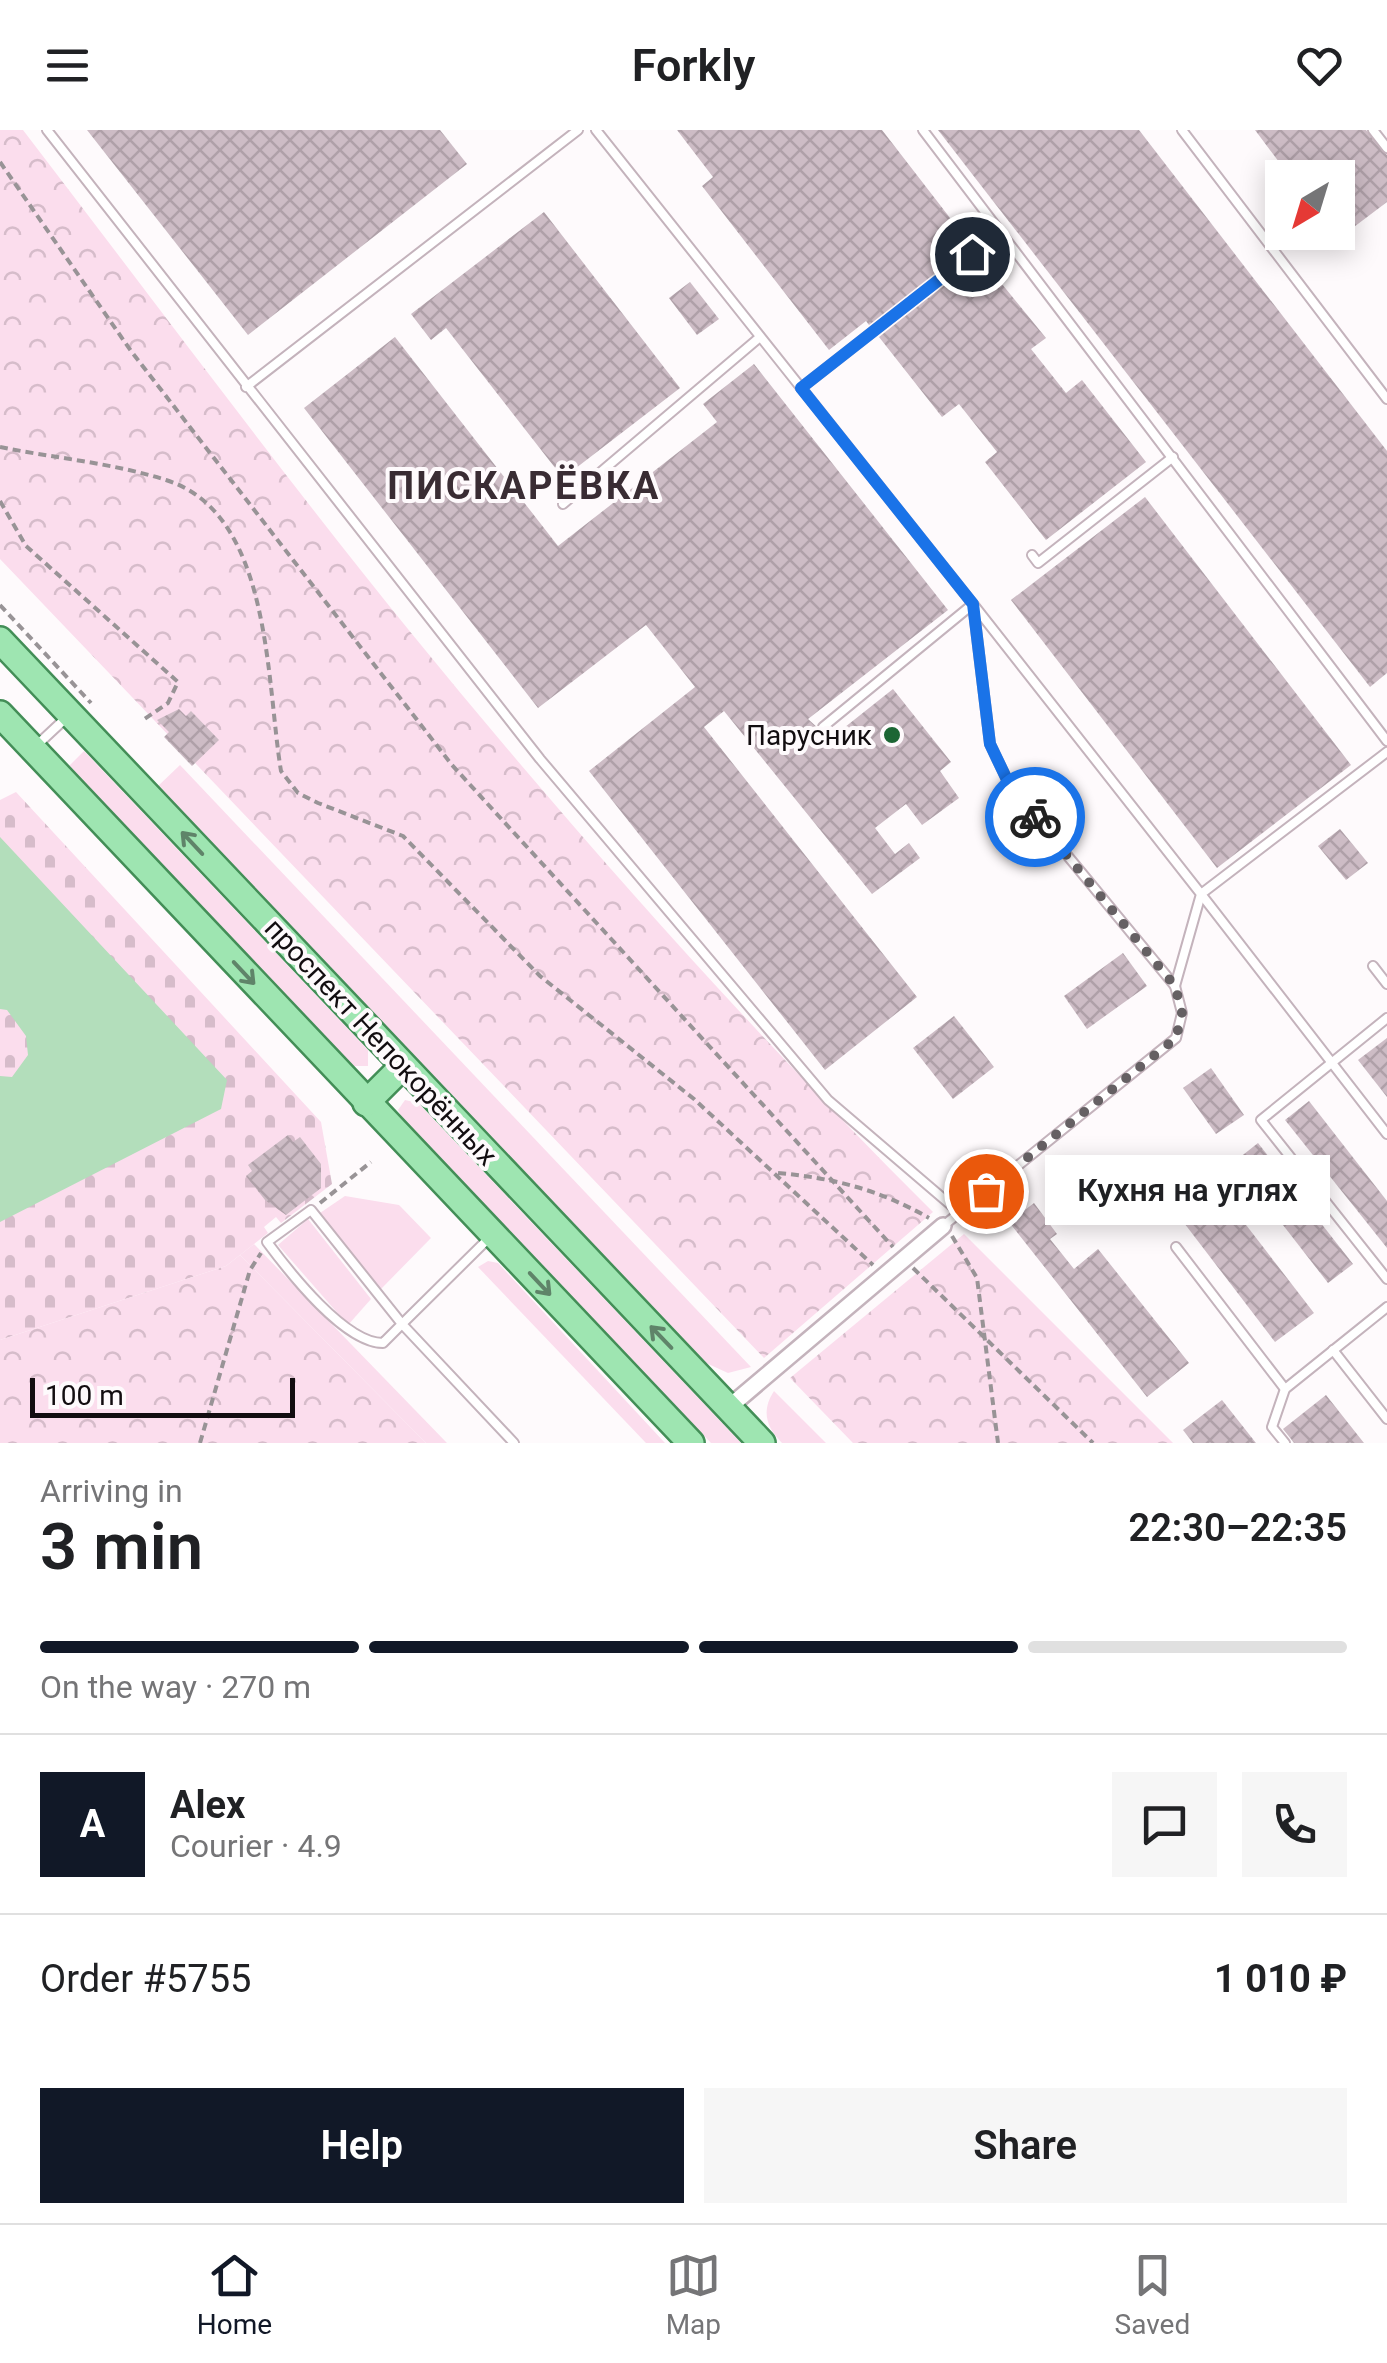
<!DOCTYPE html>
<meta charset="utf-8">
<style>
:root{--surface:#fff;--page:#f6f6f6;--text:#202124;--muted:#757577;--line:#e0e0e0;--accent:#111827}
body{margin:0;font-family:Roboto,sans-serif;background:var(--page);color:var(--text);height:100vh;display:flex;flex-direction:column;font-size:38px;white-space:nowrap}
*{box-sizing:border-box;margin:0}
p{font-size:32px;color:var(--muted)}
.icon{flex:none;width:55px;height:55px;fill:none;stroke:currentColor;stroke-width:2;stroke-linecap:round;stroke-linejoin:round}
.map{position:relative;height:1313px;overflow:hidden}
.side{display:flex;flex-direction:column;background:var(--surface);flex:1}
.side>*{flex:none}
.needle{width:65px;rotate:218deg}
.fabs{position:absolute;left:1265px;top:30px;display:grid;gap:20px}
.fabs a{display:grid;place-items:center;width:90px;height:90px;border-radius:0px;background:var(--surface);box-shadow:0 5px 25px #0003;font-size:50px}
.scale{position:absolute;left:30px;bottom:25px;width:265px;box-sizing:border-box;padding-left:10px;border:5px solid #120d10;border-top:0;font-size:28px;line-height:35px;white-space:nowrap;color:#120d10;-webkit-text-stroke:8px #fefafc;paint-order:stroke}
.pin{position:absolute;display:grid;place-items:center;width:85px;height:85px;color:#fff;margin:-42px;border:5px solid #fff;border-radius:50%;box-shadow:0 2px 10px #0007}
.courier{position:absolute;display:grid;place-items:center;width:100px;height:100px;margin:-50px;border:8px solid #1a73e8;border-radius:50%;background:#fff;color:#222;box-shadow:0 2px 12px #0007}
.bubble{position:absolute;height:70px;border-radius:0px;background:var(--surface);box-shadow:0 5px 25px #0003;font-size:32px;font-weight:600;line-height:70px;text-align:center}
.head em{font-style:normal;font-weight:600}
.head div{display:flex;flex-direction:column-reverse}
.head{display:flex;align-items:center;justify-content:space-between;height:170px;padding:0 40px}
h1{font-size:65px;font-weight:600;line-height:75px}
.bar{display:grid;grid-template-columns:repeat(4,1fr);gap:15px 10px;align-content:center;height:120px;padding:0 40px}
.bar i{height:12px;border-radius:8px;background:var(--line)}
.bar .on{background:var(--accent)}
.bar p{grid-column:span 4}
.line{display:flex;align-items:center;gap:25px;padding:0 40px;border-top:2px solid var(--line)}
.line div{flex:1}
.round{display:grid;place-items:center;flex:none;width:105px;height:105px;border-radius:0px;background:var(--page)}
.button{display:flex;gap:20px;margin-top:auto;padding:20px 40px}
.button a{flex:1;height:115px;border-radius:0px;background:var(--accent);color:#fff;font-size:40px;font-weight:600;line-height:115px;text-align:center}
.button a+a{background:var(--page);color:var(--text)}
header{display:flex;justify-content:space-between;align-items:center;height:130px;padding:0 40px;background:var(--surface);font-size:45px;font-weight:600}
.tabs{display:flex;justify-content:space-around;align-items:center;height:140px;border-top:2px solid var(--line);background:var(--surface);font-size:28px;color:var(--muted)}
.tabs a{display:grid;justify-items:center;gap:5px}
.tabs .on{color:var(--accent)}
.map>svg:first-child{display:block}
.grass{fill:#fbdded}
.cemetery{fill:url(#cemetery-stones)}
.park{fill:url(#park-crowns)}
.water{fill:#b3debb}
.building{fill:url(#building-cross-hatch)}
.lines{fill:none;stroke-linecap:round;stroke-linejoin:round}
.lane-casing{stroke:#c4b3bc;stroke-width:12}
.street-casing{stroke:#c4b3bc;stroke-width:20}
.primary-casing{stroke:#438e57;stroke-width:30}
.path{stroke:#989396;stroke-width:4;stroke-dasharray:8 5;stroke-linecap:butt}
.lane{stroke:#fff;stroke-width:8}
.street{stroke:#fff;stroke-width:15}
.primary{stroke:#9ee5b1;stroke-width:25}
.oneway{stroke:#5f8469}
.done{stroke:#656063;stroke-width:10;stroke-dasharray:0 18}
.route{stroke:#1a73e8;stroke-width:12}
.poi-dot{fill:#1c6634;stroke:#fefafc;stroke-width:4}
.labels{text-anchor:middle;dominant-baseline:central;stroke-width:8;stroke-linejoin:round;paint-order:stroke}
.poi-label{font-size:28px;fill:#120d10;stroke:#fefafc;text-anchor:end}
.street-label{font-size:28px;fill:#120d10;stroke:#fefafc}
.district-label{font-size:38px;font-weight:bold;letter-spacing:2.5px;fill:#392c33;stroke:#fefafc}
</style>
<header><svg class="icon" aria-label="menu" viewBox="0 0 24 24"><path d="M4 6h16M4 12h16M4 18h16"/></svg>Forkly<svg class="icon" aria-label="heart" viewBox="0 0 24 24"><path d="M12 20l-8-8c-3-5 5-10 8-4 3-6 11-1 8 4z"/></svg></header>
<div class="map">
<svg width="1387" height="1313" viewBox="0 0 1387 1313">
<defs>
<pattern id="cemetery-stones" width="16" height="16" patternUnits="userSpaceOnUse" patternTransform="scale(2.5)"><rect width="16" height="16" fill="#fbdded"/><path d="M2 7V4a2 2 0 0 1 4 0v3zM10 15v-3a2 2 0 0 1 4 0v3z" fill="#d6bcca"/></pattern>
<pattern id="park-crowns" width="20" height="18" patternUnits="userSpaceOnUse" patternTransform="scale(2.5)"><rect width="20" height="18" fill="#fbdded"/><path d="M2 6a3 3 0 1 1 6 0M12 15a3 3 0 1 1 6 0" fill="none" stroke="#d6bcca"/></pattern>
<pattern id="building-cross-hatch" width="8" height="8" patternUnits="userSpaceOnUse" patternTransform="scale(2.5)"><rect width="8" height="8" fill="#cdbcc5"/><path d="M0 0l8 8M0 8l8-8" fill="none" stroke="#afa0a8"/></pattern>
</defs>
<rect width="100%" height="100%" fill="#fefafc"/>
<!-- grass -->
<g class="grass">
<polygon points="84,621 368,920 368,936 352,936 68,637"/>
<polygon points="180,635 751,1237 728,1243 704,1232 157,657"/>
<polygon points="405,970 418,973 741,1313 711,1313 402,988 398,980"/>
<polygon points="345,1066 399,1075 431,1108 380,1160 320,1083"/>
<polygon points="308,1089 371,1169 348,1195 278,1115"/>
<polygon points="254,1114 447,1313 426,1313 240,1125"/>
<polygon points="488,1131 498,1133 665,1313 646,1313 478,1137"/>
<path d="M 774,1261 L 826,1313 L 782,1313 C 766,1297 761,1281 774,1261 Z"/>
</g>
<!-- cemetery -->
<polygon class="cemetery" points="16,662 321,992 332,1054 281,1093 276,1087 264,1097 268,1103 226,1136 0,1210 0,670"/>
<!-- park -->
<g class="park">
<path d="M 0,0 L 23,0 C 152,168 278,339 412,504 C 576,705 749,899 933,1082 L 764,1228 L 0,429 Z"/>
<polygon points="964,1104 1173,1313 853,1313 790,1248"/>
<polygon points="240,1125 426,1313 0,1313 0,1210 226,1136"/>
</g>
<!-- water -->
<polygon class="water" points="0,707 227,950 221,979 0,1092 0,946 12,947 28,925 26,906 7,880 0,879"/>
<!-- building -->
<g class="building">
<polygon points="87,0 440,0 467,34 248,205"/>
<polygon points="677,0 882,0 971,115 869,195 866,191 829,220 702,56 713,47"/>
<polygon points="938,0 1139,0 1387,321 1387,543 1370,557"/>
<polygon points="1255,0 1366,0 1387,25 1387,72 1338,109 1338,48 1291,48"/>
<polygon points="544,82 680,258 563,348 446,198 431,210 411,184"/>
<polygon points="980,127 1046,208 1031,219 1066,263 1082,250 1146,332 1046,410 985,332 997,322 959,274 942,287 879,207"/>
<polygon points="690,152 719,189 697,205 669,168"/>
<polygon points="395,207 558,416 717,292 703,274 754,234 948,480 808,589 830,609 893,559 951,632 940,641 959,668 922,695 906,674 875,698 895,724 909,713 920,728 872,764 724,581 704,597 917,867 825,940 589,641 695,557 646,495 538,578 304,278"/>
<polygon points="1145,367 1351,635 1217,738 1011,470"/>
<polygon points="179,579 186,586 191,581 219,610 192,636 164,607 169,602 157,590"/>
<polygon points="1340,699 1368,733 1346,750 1318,716"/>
<polygon points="1123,823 1147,856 1087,899 1064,866"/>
<polygon points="954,886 994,937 953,969 913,918"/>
<polygon points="1387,908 1387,967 1358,930"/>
<polygon points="1211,938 1244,985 1216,1004 1183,958"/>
<polygon points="1309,971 1387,1071 1387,1118 1285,990"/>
<polygon points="288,1005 293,1012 300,1007 321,1034 321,1058 286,1085 265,1070 246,1046 252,1041 248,1035"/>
<polygon points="1258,1013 1353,1134 1328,1153 1234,1032"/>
<polygon points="1216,1056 1314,1183 1275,1212 1178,1085"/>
<polygon points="1034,1073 1057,1104 1050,1109 1074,1139 1098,1119 1189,1233 1147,1267 1009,1092"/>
<polygon points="1326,1265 1364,1313 1294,1313 1291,1309 1283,1299"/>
<polygon points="1222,1270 1256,1313 1193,1313 1183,1300"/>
</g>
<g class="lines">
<defs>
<g id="lane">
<polyline points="47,0 540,629 828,970 959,1082"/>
<polyline points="596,0 973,474 990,614 1010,656 1175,856 1182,883 1176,908 943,1096"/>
<polyline points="923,0 1387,611"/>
<polyline points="1182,0 1387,269"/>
<polyline points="1373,0 1387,18"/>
<polyline points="246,257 578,0"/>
<polyline points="801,258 1000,102"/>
<polyline points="563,374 760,207"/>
<polyline points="1032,425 1038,433 1173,327"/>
<polyline points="823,597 973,474 1201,764 1175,856"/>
<polyline points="37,615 67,587"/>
<polyline points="1387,622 1201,764 1387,1004"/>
<polyline points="1373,836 1387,854"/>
<polyline points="1387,888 1261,990 1387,1149"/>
<path d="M 311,1080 L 402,1194 L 383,1213 C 345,1213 290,1143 267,1112 Z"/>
<polyline points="490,1107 402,1194 514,1313"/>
<polyline points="1176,1117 1285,1259"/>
<polyline points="1333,1220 1387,1289"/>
<polyline points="1285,1313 1272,1297 1285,1259 1387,1177"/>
</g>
<polyline id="street" points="728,1278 943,1096"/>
<g id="primary">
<polyline points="0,510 762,1313"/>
<polyline points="0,584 691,1313"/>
<polyline points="366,973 403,936"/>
</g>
</defs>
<!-- lane casing -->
<use href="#lane" class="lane-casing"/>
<!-- street casing -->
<use href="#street" class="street-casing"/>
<!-- primary casing -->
<use href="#primary" class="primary-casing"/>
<!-- path -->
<g class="path">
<polyline points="0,32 131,221 452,635 893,1117"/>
<path d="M 0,317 C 54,328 113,333 166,350 C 272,383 266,551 281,641 L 298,663 L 318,673 L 403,706 L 540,846 L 694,969 L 873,1135"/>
<polyline points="0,371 26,416 178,552 168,573 143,590"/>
<polyline points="0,475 91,573"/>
<path d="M 778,1043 C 834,1048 880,1060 929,1088"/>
<polyline points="320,1073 371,1032"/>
<polyline points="952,1106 977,1148 998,1313"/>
<polyline points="913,1138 1093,1313"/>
<polyline points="200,1313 250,1140 261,1123"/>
</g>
<!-- lane -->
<use href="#lane" class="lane"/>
<!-- street -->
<use href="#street" class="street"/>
<!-- primary -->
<use href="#primary" class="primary"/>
</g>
<!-- one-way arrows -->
<defs><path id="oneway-shaft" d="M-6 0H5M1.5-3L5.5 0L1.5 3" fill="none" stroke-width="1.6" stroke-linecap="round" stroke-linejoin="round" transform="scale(2.5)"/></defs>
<g class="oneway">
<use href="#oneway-shaft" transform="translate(192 713) rotate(-133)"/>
<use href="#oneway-shaft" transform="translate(244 843) rotate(47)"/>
<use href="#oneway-shaft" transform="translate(540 1154) rotate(47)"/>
<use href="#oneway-shaft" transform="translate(661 1207) rotate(-134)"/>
</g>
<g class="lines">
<!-- done -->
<polyline class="done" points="986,1061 1176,908 1182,883 1175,856 1035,687"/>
<!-- route -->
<polyline class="route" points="972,124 801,258 973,474 990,614 1010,656 1035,687"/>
</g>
<!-- markers -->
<circle class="poi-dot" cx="892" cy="605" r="10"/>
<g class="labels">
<!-- poi labels -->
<g class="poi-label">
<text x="872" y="605">Парусник</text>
</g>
<!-- street labels -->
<g class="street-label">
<text transform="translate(381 912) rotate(47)">проспект Непокорённых</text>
</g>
<!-- district labels -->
<g class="district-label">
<text x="524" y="356">ПИСКАРЁВКА</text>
</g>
</g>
</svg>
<div class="fabs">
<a><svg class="needle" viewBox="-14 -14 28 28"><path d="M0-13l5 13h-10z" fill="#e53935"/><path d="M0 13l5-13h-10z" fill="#757577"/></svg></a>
</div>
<div class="scale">100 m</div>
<div class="pin" style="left:986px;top:1061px;background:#ea580c"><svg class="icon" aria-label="bag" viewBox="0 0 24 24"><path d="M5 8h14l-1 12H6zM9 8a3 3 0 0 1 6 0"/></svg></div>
<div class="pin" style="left:972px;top:124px;background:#1f2937"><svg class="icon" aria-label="home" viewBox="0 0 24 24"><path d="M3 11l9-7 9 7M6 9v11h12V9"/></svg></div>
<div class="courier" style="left:1035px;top:687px"><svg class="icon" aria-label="bike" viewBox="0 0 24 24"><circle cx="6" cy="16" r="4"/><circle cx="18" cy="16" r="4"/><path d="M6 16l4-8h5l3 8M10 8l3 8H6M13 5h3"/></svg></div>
<div class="bubble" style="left:1045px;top:1025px;width:285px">Кухня на углях</div>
</div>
<section class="side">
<div class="head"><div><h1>3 min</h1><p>Arriving in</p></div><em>22:30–22:35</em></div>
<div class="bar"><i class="on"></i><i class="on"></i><i class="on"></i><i></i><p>On the way · 270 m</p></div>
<div class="line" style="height:180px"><b class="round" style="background:var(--accent);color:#fff">A</b><div><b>Alex</b><p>Courier · 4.9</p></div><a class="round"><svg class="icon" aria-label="chat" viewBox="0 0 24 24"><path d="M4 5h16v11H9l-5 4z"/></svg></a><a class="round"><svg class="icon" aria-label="phone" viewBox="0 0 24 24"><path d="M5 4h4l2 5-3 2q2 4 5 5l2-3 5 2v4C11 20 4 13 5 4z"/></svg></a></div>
<div class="line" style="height:130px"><div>Order #5755</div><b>1 010 ₽</b></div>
<div class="button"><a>Help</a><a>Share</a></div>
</section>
<nav class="tabs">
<a class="on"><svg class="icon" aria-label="home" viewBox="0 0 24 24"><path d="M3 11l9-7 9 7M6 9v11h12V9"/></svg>Home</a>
<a><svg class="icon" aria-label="map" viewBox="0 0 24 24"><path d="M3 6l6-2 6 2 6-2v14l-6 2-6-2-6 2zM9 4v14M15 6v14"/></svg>Map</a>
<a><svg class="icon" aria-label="saved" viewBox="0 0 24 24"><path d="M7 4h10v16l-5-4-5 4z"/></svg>Saved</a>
</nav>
